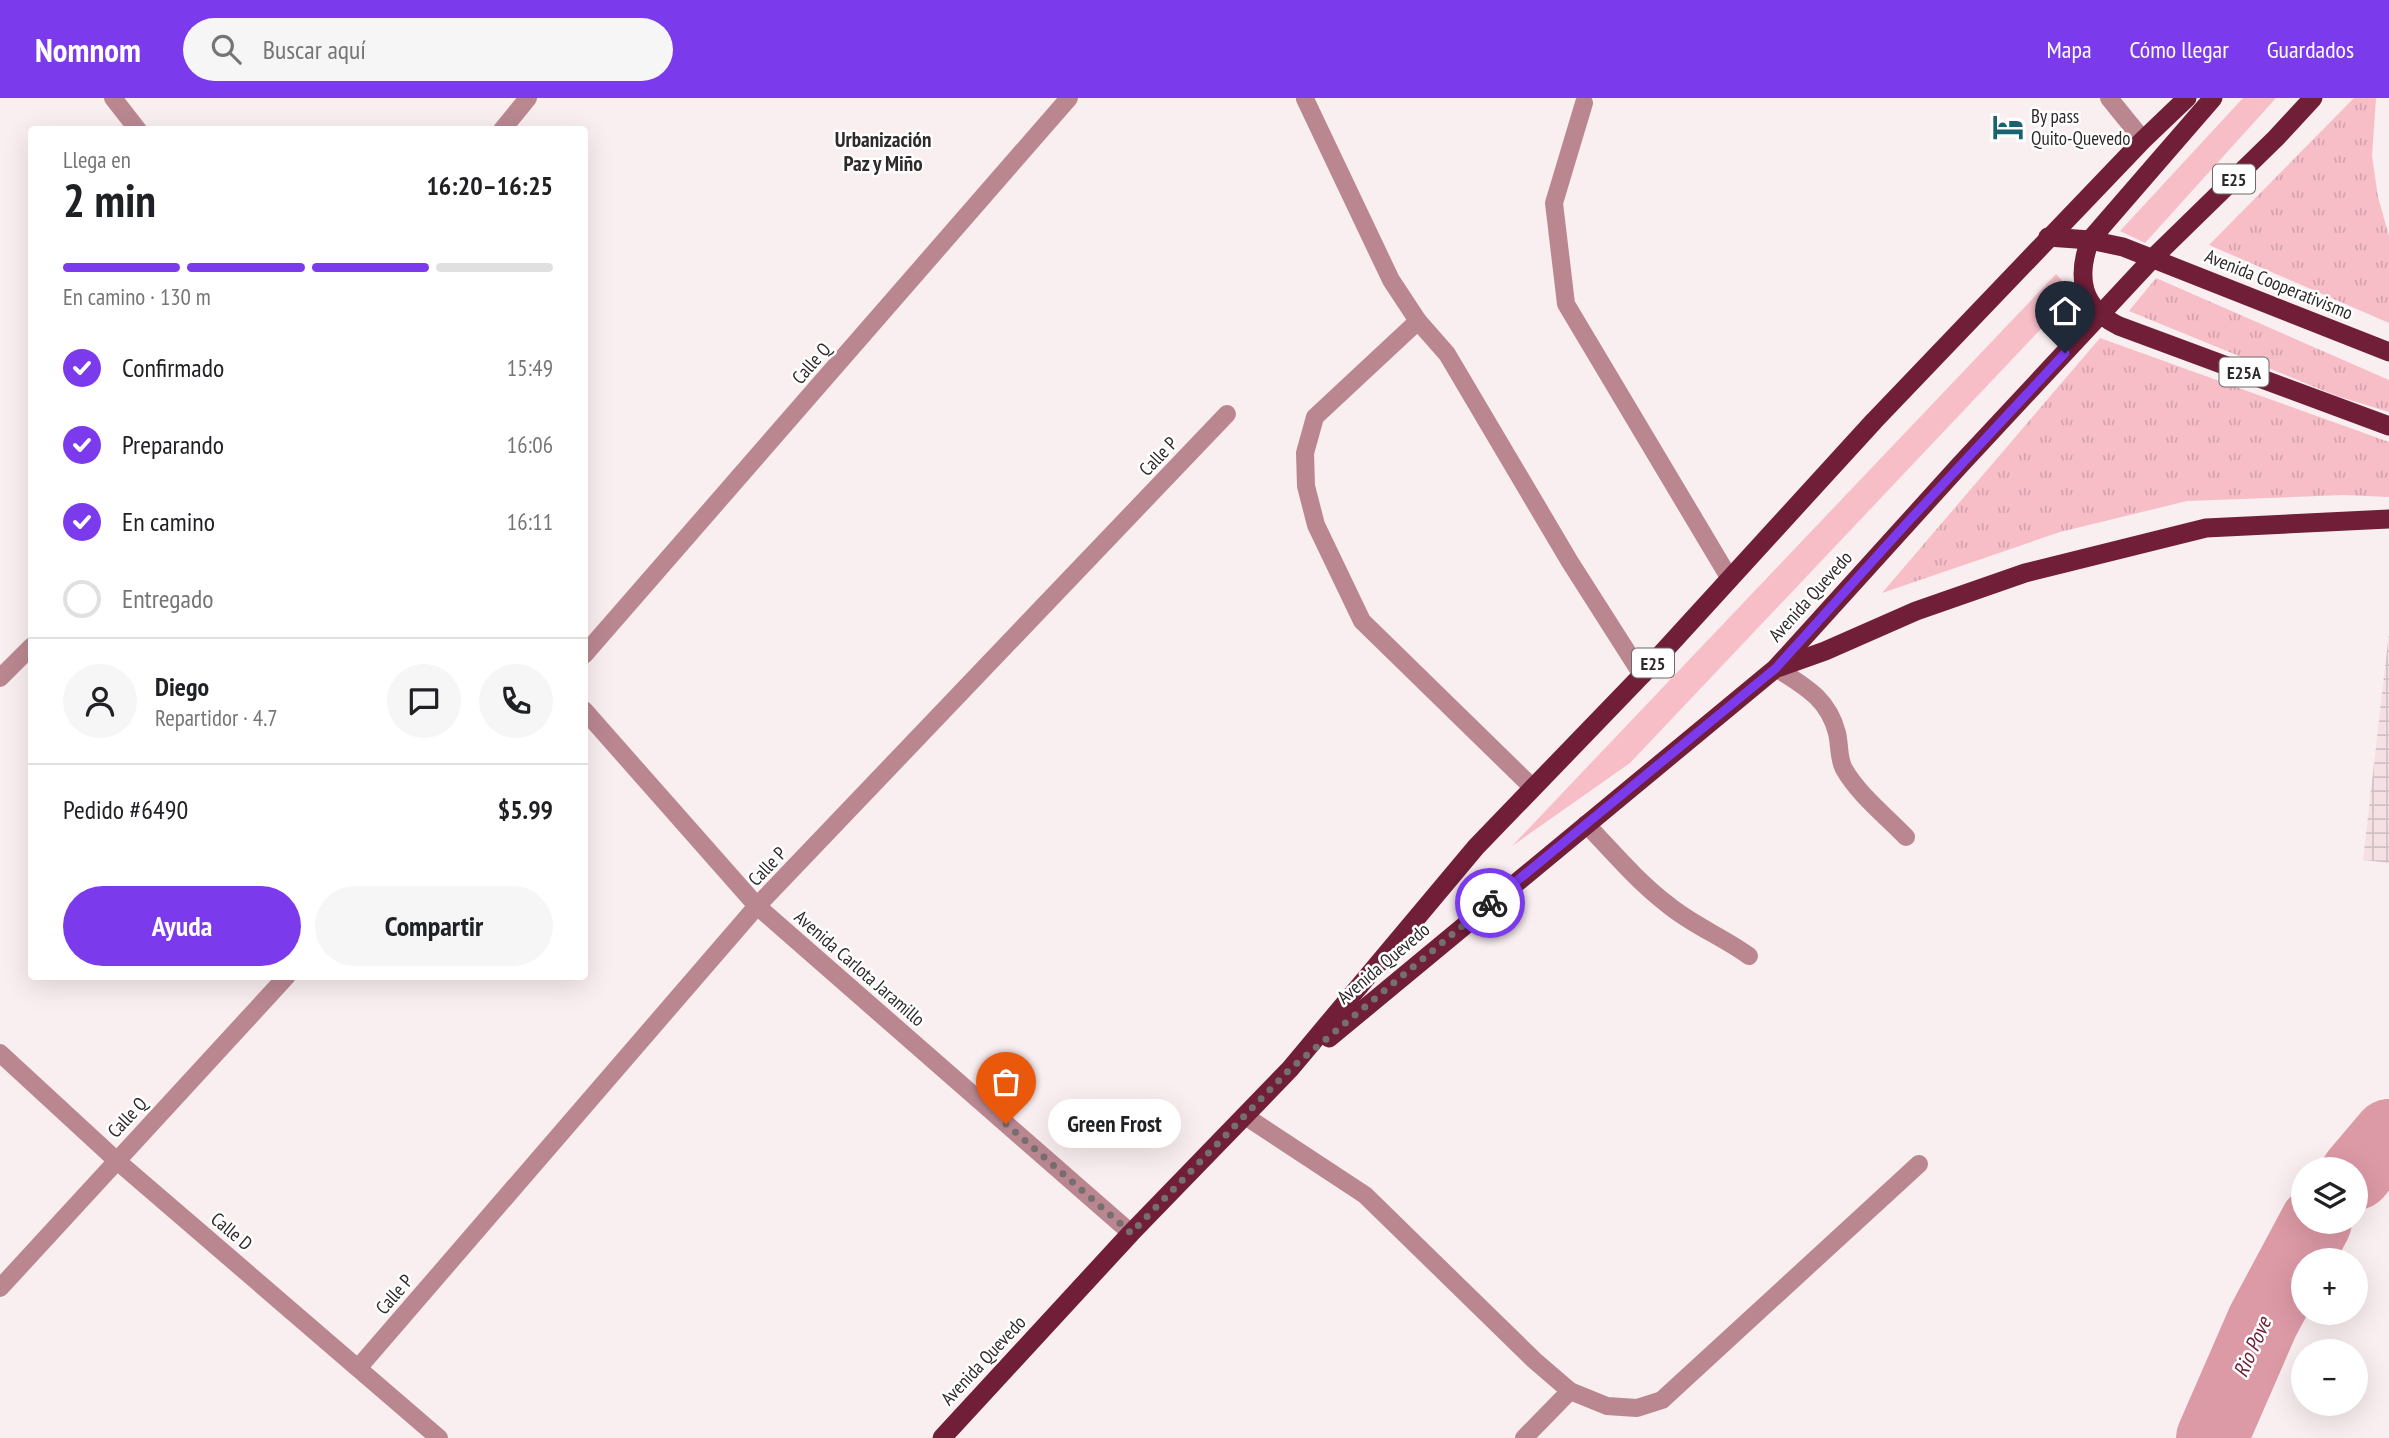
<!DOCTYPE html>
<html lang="es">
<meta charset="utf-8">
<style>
:root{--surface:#fff;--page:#f6f6f6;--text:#202124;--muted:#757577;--line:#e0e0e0;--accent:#7c3aed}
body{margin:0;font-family:"PT Sans Narrow",sans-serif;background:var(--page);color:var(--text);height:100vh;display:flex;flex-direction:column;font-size:26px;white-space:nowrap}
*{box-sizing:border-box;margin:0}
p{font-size:23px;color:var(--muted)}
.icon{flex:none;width:38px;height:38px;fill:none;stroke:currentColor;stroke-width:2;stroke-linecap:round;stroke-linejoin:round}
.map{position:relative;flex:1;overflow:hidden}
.details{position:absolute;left:28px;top:28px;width:560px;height:854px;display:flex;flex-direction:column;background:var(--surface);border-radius:7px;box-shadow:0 7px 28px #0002}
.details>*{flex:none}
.tools{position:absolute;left:2291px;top:1059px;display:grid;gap:14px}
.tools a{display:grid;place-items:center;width:77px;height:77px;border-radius:50%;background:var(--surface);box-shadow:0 7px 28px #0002;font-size:35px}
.pin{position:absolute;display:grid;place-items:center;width:60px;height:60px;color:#fff;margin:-72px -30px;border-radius:50% 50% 50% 0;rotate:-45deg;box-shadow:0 0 7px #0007}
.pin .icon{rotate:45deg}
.courier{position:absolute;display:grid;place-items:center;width:70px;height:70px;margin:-35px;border:5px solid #7c3aed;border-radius:50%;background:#fff;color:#222;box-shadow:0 2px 9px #0007}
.bubble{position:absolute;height:49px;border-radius:24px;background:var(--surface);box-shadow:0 7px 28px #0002;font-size:23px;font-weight:800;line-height:49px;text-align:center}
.head em{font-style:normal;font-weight:800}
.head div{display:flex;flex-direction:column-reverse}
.head{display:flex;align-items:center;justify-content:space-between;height:119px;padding:0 35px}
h1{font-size:46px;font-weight:800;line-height:52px}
.bar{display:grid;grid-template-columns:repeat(4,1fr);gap:10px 7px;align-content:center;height:84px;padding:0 35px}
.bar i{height:9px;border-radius:5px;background:var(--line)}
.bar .selected{background:var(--accent)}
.bar p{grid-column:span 4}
.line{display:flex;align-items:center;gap:18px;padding:0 35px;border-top:2px solid var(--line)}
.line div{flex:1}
.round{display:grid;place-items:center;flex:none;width:74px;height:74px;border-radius:37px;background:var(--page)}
ol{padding:0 35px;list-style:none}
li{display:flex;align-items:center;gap:21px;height:77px}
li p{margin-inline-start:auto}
li .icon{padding:7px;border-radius:50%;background:var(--accent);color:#fff;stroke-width:4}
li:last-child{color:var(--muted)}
li i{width:38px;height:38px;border:4px solid var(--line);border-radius:50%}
.primary-button{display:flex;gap:14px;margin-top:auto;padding:14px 35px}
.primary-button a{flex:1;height:80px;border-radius:42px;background:var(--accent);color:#fff;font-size:28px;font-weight:800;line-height:80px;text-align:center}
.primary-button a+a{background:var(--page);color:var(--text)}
header{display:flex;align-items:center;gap:42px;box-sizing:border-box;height:98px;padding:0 35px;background:var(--accent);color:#fff}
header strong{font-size:33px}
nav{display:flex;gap:38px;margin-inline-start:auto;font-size:24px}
.search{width:490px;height:63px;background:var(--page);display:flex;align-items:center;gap:18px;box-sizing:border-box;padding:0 24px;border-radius:38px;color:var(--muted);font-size:26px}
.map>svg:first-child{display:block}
.industrial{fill:url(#industrial-grid)}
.grass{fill:url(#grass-tufts)}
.garden{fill:#f7bec8}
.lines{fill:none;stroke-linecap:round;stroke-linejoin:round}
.river{stroke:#dc99a6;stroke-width:72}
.service{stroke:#ba8791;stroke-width:18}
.minor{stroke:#ba8791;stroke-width:18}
.trunk{stroke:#711e38;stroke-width:19}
.done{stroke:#756f70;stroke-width:7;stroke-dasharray:0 12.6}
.route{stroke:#7c3aed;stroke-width:9}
.labels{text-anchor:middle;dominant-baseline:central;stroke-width:5;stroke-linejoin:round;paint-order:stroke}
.shield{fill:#fff;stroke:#6d6a6b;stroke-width:2}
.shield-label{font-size:18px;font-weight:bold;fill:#2e2a2b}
.poi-label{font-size:19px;fill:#2e2a2b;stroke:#fff;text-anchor:start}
.street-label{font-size:19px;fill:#2e2a2b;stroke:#fff}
.neighbourhood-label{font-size:21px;font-weight:bold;fill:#2e2a2b;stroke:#fff}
.water-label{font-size:21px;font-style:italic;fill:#6f2138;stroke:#fff}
</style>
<header>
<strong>Nomnom</strong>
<div class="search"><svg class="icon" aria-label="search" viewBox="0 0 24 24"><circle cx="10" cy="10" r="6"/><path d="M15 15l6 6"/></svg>Buscar aquí</div>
<nav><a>Mapa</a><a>Cómo llegar</a><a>Guardados</a></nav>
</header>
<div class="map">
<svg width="2389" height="1340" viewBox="0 0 2389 1340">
<defs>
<pattern id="industrial-grid" width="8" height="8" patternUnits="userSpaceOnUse" patternTransform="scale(1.75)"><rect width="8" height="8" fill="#f5e1e4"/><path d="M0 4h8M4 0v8" fill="none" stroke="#d2c1c4"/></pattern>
<pattern id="grass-tufts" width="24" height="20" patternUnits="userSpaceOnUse" patternTransform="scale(1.75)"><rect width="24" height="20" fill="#f7bec8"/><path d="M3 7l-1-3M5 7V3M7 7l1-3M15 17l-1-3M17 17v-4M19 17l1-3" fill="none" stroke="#d4a3ac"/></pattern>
</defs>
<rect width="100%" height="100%" fill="#f9eef0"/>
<!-- industrial -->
<polygon class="industrial" points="2389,535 2389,765 2363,762"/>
<!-- grass -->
<g class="grass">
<polygon points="2354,0 2376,0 2372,58 2378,99 2389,138 2389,225 2209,147"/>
<polygon points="2156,180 2389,282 2389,314 2337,298 2129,213"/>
<polygon points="2100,240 2389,344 2389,399 2344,397 2187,403 2060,434 1882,495"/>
</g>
<!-- garden -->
<g class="garden">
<polygon points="2243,0 2276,0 2145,145 2120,133"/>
<polygon points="2056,176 2074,196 1630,665 1512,748"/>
</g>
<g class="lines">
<!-- river -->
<g class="river">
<polyline points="2356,1076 2389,1037"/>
<polyline points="2212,1340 2263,1223 2316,1124"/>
</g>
<!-- service -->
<g class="service">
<polyline points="1305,1 1391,182 1418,223 1447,256 1570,464 1642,577"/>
<polyline points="1584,5 1554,105 1566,206 1730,481"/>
<polyline points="1418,223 1315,319 1305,355 1306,388 1316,427 1362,523 1533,690"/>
<path d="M 1776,570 C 1804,588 1828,600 1837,635 C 1840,647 1838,660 1844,671 C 1859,697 1886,718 1906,739"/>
<path d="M 1586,726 C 1612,753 1637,783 1667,806 C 1692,827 1723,839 1749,858"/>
</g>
<!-- minor -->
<g class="minor">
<polyline points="113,0 138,32"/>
<polyline points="2109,0 2143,42"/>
<polyline points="502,32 528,0"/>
<polyline points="584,557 1069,0"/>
<polyline points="0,580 32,548"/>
<polyline points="584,612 757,808 1131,1135"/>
<polyline points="0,955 116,1062 439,1340"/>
<polyline points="1245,1018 1365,1097 1534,1262 1570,1293 1607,1308 1637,1310 1662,1302 1919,1066"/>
<polyline points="0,1190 287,878"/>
<polyline points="359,1269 757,808 1227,316"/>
<polyline points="1524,1340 1570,1293"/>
</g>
<!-- trunk -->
<g class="trunk">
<path d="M 2213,0 L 2090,142 C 2076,180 2081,209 2119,228 L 2389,328"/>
<polyline points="2048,139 2090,142 2123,149 2389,254"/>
<polyline points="1780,569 1825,553 1916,513 2025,475 2206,430 2389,421"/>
<polyline points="1329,940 1776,570 1960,367 2153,160 2276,40 2313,0"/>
<polyline points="942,1340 1131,1135 1290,971 1476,749 1642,577 1874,323 2143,42 2187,0"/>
</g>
</g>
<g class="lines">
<!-- done -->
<polyline class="done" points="1006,1026 1131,1135 1290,971 1490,805"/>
<!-- route -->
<polyline class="route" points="1490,805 1776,570 1906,426 2065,255"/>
</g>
<!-- icons -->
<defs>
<symbol id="hotel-bare" viewBox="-9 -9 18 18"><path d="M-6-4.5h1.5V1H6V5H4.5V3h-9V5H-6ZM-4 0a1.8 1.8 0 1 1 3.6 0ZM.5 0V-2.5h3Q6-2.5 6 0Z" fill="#1a6171" stroke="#fff" stroke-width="2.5" paint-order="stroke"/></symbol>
</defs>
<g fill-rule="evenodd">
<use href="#hotel-bare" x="1986" y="7" width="44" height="44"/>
</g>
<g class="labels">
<!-- shield labels -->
<g class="shield">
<rect x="2213" y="66.5" width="42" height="29" rx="5"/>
<rect x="2219.5" y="259.5" width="49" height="29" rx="5"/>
<rect x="1632" y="550.5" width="42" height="29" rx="5"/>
</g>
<g class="shield-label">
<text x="2234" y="81">E25</text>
<text x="2244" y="274">E25A</text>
<text x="1653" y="565">E25</text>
</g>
<!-- poi labels -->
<g class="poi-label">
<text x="2031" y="18">By pass<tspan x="2031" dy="22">Quito-Quevedo</tspan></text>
</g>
<!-- street labels -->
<g class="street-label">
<text transform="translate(2279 186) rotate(22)">Avenida Cooperativismo</text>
<text transform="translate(811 265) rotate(-49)">Calle Q</text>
<text transform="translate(1158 358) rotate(-46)">Calle P</text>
<text transform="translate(1810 498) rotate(-48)">Avenida Quevedo</text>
<text transform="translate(767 768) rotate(-46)">Calle P</text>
<text transform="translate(1383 865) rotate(-40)">Avenida Quevedo</text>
<text transform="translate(860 870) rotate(41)">Avenida Carlota Jaramillo</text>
<text transform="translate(127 1019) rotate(-47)">Calle Q</text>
<text transform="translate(232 1133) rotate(40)">Calle D</text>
<text transform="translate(394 1196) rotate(-49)">Calle P</text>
<text transform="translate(983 1262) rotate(-47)">Avenida Quevedo</text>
</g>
<!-- neighbourhood labels -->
<g class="neighbourhood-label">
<text x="883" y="41">Urbanización<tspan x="883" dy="24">Paz y Miño</tspan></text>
</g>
<!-- water labels -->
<g class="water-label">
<text transform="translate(2252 1249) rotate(-66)">Rio Pove</text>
</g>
</g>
</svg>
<div class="tools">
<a><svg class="icon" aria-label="layers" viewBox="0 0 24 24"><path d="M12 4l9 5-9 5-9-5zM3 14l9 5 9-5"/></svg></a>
<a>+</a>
<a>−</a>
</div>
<div class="pin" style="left:1006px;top:1026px;background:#ea580c"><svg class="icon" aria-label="bag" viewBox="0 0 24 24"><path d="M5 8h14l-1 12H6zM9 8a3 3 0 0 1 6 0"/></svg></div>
<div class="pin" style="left:2065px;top:255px;background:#1f2937"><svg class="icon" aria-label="home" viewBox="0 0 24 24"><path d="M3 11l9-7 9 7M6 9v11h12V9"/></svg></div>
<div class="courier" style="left:1490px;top:805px"><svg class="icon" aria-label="bike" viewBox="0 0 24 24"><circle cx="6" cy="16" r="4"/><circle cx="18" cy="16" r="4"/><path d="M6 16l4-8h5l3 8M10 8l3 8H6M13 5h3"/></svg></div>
<div class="bubble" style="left:1048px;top:1001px;width:133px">Green Frost</div>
<section class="details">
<div class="head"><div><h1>2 min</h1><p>Llega en</p></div><em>16:20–16:25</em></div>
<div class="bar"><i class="selected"></i><i class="selected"></i><i class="selected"></i><i></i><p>En camino · 130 m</p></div>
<ol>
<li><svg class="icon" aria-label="check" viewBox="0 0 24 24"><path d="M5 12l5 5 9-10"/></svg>Confirmado<p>15:49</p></li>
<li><svg class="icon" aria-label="check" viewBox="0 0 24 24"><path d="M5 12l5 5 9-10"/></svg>Preparando<p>16:06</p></li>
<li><svg class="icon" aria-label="check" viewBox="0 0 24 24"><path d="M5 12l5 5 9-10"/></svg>En camino<p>16:11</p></li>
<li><i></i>Entregado</li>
</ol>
<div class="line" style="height:126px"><a class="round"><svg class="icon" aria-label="person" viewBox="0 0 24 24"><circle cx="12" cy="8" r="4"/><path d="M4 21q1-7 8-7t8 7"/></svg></a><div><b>Diego</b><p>Repartidor · 4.7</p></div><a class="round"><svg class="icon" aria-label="chat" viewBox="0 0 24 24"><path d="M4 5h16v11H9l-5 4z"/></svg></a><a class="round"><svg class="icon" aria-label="phone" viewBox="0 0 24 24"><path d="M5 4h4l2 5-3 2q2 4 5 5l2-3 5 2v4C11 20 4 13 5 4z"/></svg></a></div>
<div class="line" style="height:91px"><div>Pedido #6490</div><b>$5.99</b></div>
<div class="primary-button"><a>Ayuda</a><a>Compartir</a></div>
</section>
</div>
